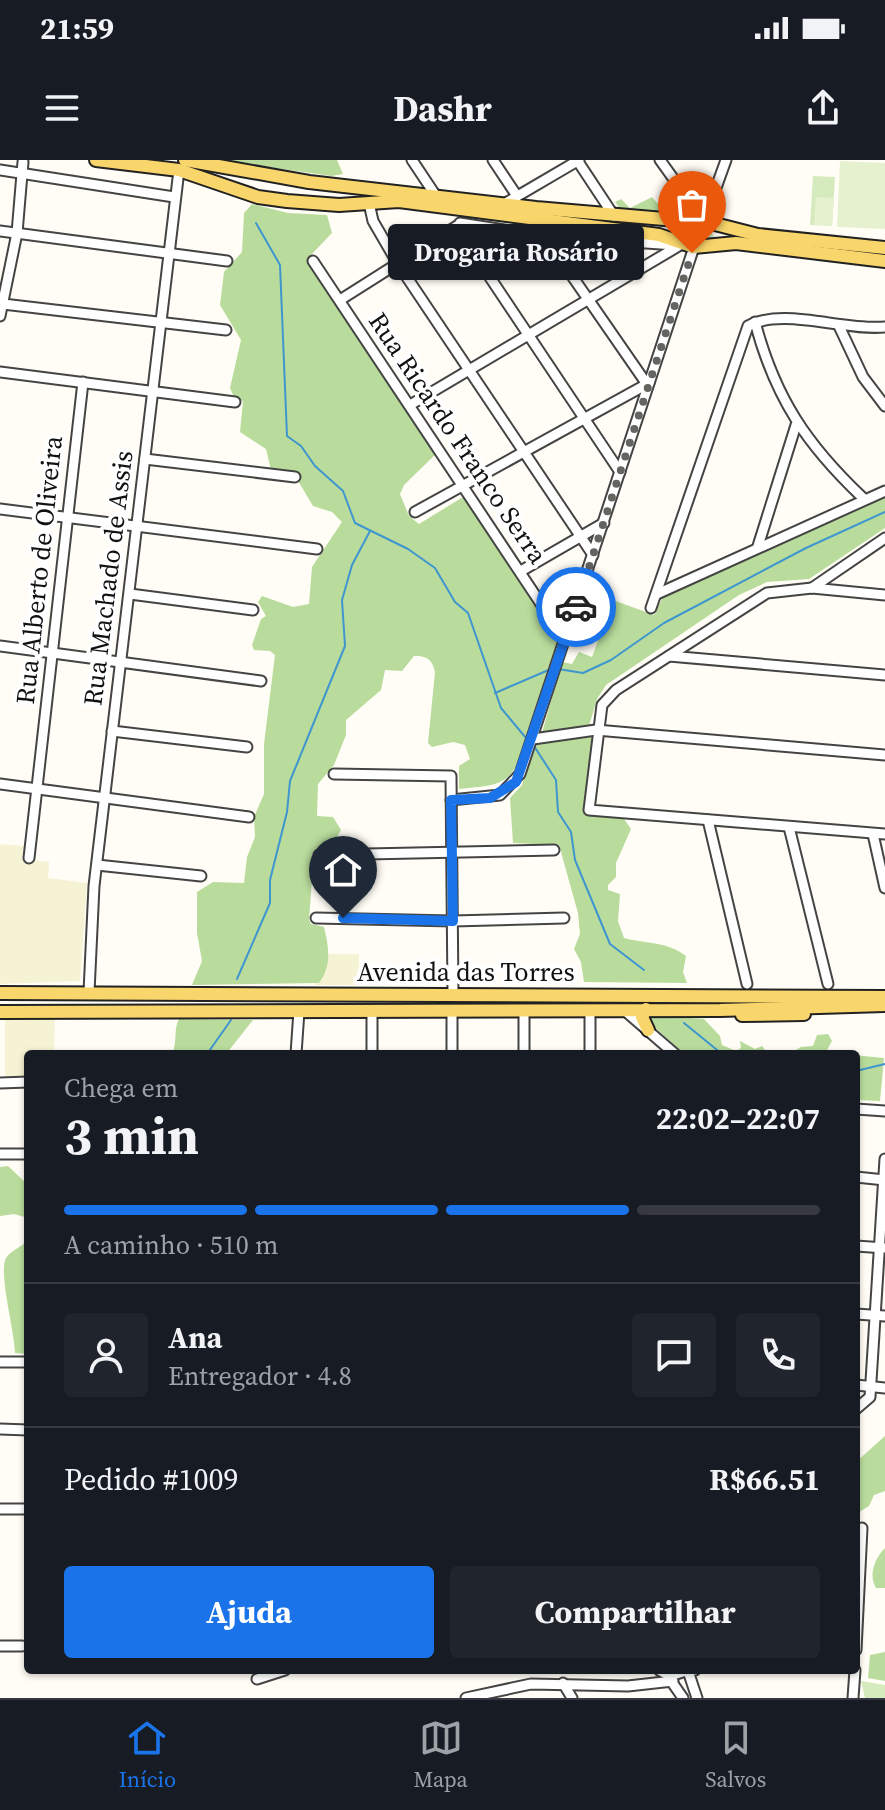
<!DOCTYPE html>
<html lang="pt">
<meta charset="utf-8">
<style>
:root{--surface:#171b24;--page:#20242c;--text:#f1f3f6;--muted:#9ea1a6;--line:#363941;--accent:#1a73e8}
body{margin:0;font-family:"Source Serif 4",serif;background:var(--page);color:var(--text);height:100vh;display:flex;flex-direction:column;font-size:30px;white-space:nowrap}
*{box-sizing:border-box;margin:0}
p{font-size:26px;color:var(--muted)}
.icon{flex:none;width:44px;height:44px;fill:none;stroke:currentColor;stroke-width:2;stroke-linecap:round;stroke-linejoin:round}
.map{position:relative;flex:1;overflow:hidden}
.side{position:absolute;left:24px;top:890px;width:836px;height:624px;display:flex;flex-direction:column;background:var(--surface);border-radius:8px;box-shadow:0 2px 6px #0004}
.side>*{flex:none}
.pin{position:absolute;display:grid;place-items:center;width:68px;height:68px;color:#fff;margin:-82px -34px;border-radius:50% 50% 50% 0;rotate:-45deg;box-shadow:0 0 8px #0007}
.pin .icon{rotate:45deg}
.courier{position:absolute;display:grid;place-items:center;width:80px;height:80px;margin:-40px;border:6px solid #1a73e8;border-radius:50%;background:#fff;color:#222;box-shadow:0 2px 10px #0007}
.bubble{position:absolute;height:56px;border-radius:8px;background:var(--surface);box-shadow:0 2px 6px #0004;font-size:26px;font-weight:700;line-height:56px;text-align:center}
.overview em{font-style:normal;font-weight:700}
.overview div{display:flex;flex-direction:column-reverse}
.overview{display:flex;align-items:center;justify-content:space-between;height:136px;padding:0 40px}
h1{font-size:52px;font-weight:700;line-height:60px}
.bar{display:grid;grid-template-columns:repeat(4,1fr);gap:12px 8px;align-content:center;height:96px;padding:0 40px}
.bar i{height:10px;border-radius:6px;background:var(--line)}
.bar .active{background:var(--accent)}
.bar p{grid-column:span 4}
.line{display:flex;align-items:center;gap:20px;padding:0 40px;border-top:2px solid var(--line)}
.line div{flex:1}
.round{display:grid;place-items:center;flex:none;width:84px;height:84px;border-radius:8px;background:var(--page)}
.button{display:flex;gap:16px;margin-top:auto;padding:16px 40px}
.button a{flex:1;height:92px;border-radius:8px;background:var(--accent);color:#fff;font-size:32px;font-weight:700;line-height:92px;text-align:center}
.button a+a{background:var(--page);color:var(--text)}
.status{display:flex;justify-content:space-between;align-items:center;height:56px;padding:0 40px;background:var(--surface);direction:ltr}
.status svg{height:22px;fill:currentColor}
header{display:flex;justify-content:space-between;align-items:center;height:104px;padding:0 40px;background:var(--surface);font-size:36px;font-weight:700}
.tab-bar{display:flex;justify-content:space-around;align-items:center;height:112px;border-top:2px solid var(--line);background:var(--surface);font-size:22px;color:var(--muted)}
.tab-bar a{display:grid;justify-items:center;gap:4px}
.tab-bar .active{color:var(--accent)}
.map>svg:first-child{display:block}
.farmland{fill:#f6f3d4}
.green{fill:#d5ebbd}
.forest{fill:#b9dc9c}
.pitch{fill:#e6f2cf}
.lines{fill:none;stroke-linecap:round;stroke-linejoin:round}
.stream{stroke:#3f96cf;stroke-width:2}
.minor-casing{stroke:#444;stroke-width:13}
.major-casing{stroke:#222;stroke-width:16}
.minor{stroke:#fff;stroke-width:9}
.major{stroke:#f9d66b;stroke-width:12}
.done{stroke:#646461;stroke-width:8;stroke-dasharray:0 14.4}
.route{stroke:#1a73e8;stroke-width:10}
.labels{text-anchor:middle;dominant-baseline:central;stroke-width:8;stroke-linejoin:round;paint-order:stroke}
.street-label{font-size:26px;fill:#111;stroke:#fff}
</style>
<div class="status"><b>21:59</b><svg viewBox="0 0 49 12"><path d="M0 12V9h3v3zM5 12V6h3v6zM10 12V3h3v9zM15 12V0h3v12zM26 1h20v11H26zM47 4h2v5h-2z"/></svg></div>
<header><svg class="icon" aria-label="menu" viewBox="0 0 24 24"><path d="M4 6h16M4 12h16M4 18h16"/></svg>Dashr<svg class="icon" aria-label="share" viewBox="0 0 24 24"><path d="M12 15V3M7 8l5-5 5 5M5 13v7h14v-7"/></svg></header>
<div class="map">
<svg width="885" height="1538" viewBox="0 0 885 1538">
<rect width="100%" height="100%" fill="#fffdf5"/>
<!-- farmland -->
<g class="farmland">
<polygon points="0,684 24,686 22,699 49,702 48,718 87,723 80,821 0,824"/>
<rect x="315" y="794" width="44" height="31"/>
<polygon points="55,858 54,894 28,894 28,918 5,918 5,859"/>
</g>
<!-- green -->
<g class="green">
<polygon points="813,16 835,17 832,66 810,65"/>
<polygon points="685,67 711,71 714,78 694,83 679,78 679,72"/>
<polygon points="861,1521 885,1525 885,1538 865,1538"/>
</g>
<!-- forest -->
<g class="forest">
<polygon points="221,0 337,0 343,14 331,16"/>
<polygon points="652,37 657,43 668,38 675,45 681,41 688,51 683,58 621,50 615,42 621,39 630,48"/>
<path d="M 252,44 L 288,53 L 327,55 L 332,73 L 311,95 L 308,104 L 437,293 L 404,325 L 400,334 L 409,356 L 419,364 L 463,337 L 559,480 L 523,594 C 508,628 492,625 459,629 L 459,606 L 470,599 L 465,585 L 453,582 L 432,587 L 428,583 L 435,512 C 432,499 427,496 414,496 L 402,511 L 385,510 L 381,530 L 346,560 L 346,575 L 334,605 L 318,624 L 317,656 L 333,657 L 341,670 L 333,683 L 314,692 L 309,760 L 311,764 L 324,767 C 329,787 332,806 319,823 L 192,825 L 202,801 L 197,773 L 197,732 L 213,722 L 244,723 L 247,697 L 255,677 L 254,657 L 264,634 L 264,584 L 275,495 L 270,491 L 254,490 L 252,485 L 261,459 L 266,456 L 258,442 L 262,436 L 293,447 L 309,444 L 312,407 L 342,362 L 332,352 L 313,346 L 294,314 L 271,310 L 266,289 L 240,272 L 243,241 L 234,237 L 230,228 L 241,180 L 220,145 L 224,112 L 242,92 L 244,53 Z"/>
<polygon points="885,334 885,368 809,419 767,422 739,435 606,525 597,539 589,566 542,573 562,502 572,504 579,492 592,497 613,440 654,455 664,435"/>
<path d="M 593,575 L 585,654 L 624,659 L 631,669 L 616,703 L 616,717 L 608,725 L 608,730 L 620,734 L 618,761 L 624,778 C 646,784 667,781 686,796 L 683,812 L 687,823 L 584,822 L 581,802 L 574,789 L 580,774 L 578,753 L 559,685 L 513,683 L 510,638 L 522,625 L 536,582 Z"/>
<polygon points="647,855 704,859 720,876 722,885 736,891 741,888 740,881 755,889 762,886 768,894 685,894 645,859"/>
<path d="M 179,859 L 253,860 L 226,894 L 172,894 C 178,881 173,870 179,859 Z"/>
<polygon points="828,874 832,881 826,892 789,894 801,887 813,886 817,875"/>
<polygon points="843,894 884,898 880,941 856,940 856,894"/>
<polygon points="8,1006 28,1025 28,1058 14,1054 0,1056 0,1007"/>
<path d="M 28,1080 L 28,1194 L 15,1193 C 14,1168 0,1120 5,1100 C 10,1090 21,1088 28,1080 Z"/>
<polygon points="885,1276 885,1331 874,1335 869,1346 856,1354 856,1302"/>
<path d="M 885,1388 L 885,1428 L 876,1428 C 868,1415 875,1398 885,1388 Z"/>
<polygon points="885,1492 885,1521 868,1518 870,1495"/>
</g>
<!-- pitch -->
<g class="pitch">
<polygon points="840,1 885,3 885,69 837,67"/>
<polygon points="816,37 834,38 832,66 814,65"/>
</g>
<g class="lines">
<!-- stream -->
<g class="stream">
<polyline points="256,63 280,105 287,276 301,286 315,306 343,331 355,363 408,389 435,408 455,442 468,453 501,548 526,578"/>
<polyline points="558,509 583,513 611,500 664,463 806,388 885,352"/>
<polyline points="495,533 551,509"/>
<polyline points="534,586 556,620 558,652 571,672 575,700 610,784 644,810"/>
<polyline points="237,819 270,743 270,720 287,652 290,621 345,486 342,440 352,405 370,371"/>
<polyline points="684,863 722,894"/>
<polyline points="207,894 231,860"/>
<polyline points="856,911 885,904"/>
</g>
<defs>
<g id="minor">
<polyline points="412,0 436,36"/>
<polyline points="493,0 517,36"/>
<polyline points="577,0 614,56"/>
<polyline points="660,0 693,46 694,55 688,62"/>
<polyline points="0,10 174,37"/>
<polyline points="369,43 373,61 398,104 593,395"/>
<polyline points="504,44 579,0"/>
<polyline points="460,63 544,76 675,85"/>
<polyline points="711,63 708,50 726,0"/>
<polyline points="457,68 620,312"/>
<polyline points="0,71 227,101"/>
<polyline points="313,101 565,480"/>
<polyline points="340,140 460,64"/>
<polyline points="3,144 226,170"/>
<polyline points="0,156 17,73 23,2"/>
<path d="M 755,162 C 775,238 807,285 863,338"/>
<polyline points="839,166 863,217 885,246"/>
<polyline points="0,212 235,242"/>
<polyline points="410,245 682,84"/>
<polyline points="145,299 295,317"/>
<polyline points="0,349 317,389"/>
<polyline points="415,352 649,223 644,220 534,61"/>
<polyline points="758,386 796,265"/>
<polyline points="521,411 604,363"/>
<polyline points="812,428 885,378"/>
<polyline points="130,434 253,450"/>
<polyline points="657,434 885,331"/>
<polyline points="885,435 812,428 767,433 616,530 602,545 589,650 885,674"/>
<path d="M 651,448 L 748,166 C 782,147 844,171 885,167"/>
<polyline points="0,486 261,521"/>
<polyline points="669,496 885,515"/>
<polyline points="112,571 247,587"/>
<polyline points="533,579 596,570 885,595"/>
<polyline points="334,614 451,616 453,835"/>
<polyline points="0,624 249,657"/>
<polyline points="451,640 500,635 520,614 694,87"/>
<polyline points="708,660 747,824"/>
<polyline points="789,667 828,824"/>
<polyline points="873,674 885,728"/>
<polyline points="319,695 554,690"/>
<polyline points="29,698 83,222"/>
<polyline points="97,705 201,716"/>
<polyline points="316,758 453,761 564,758"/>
<polyline points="89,832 94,726 179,10"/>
<polyline points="624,850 675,894"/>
<polyline points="296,894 299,851"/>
<polyline points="372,894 372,851"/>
<polyline points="452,894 452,850"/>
<polyline points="524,894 524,850"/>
<polyline points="590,894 590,850"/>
<polyline points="0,923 28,922"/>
<polyline points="856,949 885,951"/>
<polyline points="0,994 28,994"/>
<polyline points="856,1017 885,1020"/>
<polyline points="856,1086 885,1088"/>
<polyline points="856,1154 885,1156"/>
<polyline points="0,1202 28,1202"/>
<polyline points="856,1225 885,1228"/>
<polyline points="856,1249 870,1237 885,999"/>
<polyline points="0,1269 28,1270"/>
<polyline points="0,1349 28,1349"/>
<polyline points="0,1486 22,1486"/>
<polyline points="856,1490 862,1368"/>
<polyline points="659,1510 670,1516 689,1510"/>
<polyline points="695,1510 688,1511 697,1538"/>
<polyline points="669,1518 683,1538"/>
<polyline points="257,1519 285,1510"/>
<polyline points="563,1523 572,1538"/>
<polyline points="466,1538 531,1524 628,1526 673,1521"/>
<polyline points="853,1538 855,1510"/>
</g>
<g id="major">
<polyline points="96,0 179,10 258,37 287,41 339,45 399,41 659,75 694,87 736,83 885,101"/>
<polyline points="185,0 309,22 536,48 711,63 758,75 885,88"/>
<polyline points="0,833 885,837"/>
<polyline points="646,849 642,857 648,870"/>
<polyline points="0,852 720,850 885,845"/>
<polyline points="742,855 804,854"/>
</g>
</defs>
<!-- minor casing -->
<use href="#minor" class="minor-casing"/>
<!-- major casing -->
<use href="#major" class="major-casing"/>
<!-- minor -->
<use href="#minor" class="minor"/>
<!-- major -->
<use href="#major" class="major"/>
</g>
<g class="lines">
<!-- done -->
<polyline class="done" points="576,447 692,93"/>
<!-- route -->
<polyline class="route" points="343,758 453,761 451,640 490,638 516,622 576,447"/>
</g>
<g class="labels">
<!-- street labels -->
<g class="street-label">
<text transform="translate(458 278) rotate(56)">Rua Ricardo Franco Serra</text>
<text transform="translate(39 410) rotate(-84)">Rua Alberto de Oliveira</text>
<text transform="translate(108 418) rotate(-83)">Rua Machado de Assis</text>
<text x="466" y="812">Avenida das Torres</text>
</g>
</g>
</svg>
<div class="pin" style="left:692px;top:93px;background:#ea580c"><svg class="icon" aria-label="bag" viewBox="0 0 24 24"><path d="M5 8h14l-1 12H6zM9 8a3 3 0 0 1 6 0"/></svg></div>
<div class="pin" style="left:343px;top:758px;background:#1f2937"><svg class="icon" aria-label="home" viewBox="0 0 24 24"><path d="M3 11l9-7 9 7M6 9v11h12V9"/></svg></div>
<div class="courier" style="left:576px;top:447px"><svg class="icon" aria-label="car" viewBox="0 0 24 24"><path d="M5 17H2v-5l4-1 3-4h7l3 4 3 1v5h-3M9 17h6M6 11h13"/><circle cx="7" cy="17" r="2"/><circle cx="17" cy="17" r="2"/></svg></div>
<div class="bubble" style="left:388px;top:64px;width:256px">Drogaria Rosário</div>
<section class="side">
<div class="overview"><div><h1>3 min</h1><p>Chega em</p></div><em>22:02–22:07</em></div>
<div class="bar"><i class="active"></i><i class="active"></i><i class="active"></i><i></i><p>A caminho · 510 m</p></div>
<div class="line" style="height:144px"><a class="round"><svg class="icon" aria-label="person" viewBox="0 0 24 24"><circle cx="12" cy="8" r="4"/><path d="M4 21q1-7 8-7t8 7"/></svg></a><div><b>Ana</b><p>Entregador · 4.8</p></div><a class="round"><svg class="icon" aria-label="chat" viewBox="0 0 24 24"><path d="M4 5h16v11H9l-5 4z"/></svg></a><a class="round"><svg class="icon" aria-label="phone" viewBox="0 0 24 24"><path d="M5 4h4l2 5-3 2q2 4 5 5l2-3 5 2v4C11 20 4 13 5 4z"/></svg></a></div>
<div class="line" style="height:104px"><div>Pedido #1009</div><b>R$66.51</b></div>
<div class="button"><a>Ajuda</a><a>Compartilhar</a></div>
</section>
</div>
<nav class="tab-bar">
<a class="active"><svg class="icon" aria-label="home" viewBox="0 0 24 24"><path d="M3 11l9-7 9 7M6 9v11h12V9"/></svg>Início</a>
<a><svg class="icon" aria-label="map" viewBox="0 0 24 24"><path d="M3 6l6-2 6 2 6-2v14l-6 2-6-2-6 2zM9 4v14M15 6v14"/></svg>Mapa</a>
<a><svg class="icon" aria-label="saved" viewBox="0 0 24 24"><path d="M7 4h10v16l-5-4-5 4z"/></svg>Salvos</a>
</nav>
